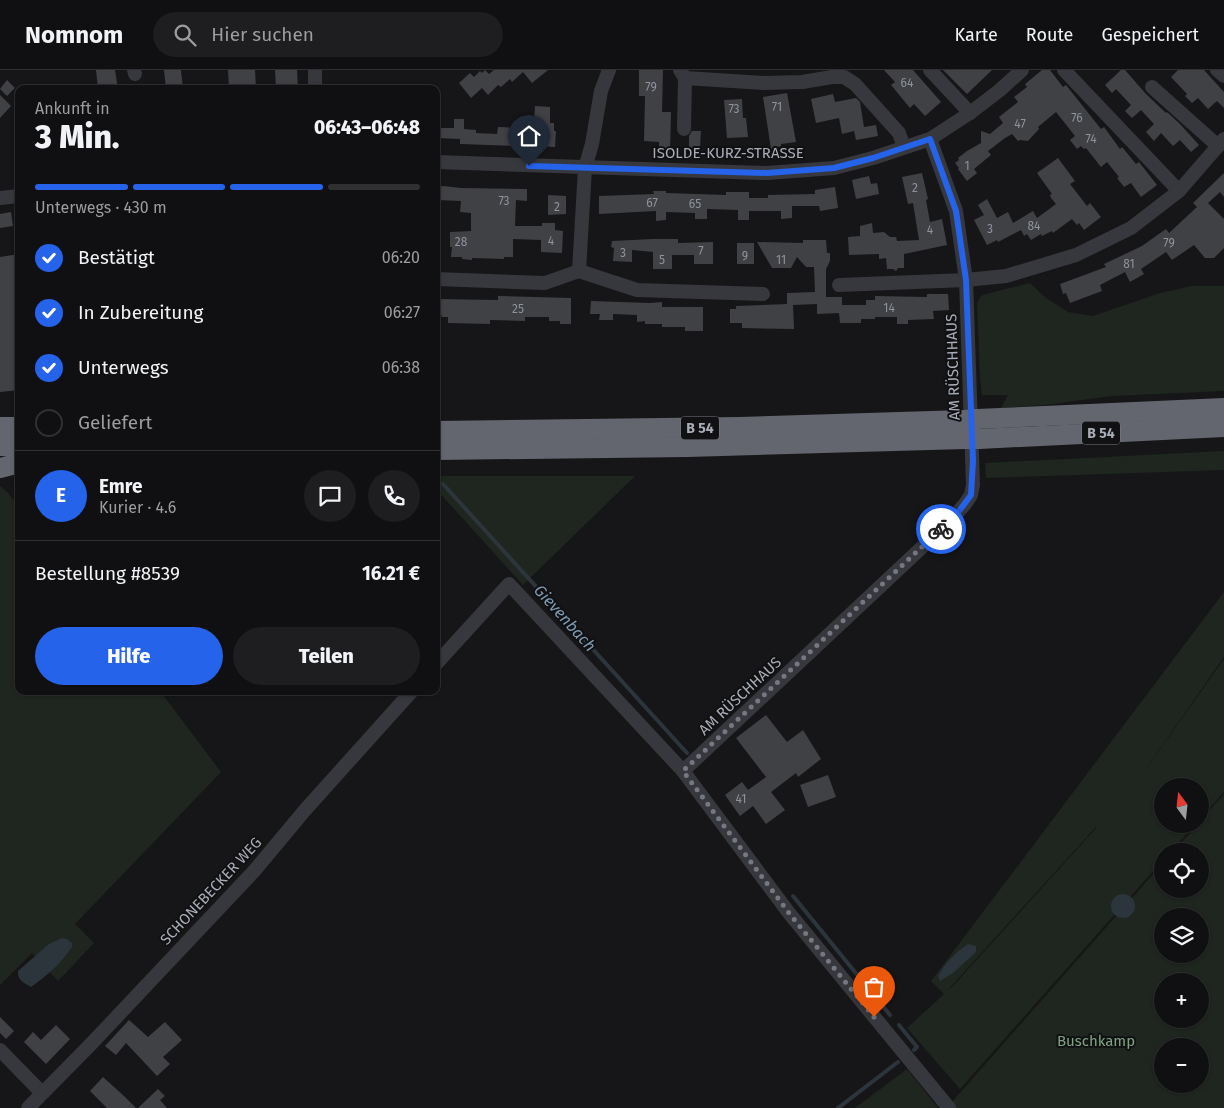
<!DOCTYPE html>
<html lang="de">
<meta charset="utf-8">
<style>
:root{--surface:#101012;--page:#1e1e20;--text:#f1f3f6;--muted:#9c9d9f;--line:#303032;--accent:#2563eb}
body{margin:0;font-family:"Fira Sans",sans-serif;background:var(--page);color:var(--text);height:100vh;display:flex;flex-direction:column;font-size:19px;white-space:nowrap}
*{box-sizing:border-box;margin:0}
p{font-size:16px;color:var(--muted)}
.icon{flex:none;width:28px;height:28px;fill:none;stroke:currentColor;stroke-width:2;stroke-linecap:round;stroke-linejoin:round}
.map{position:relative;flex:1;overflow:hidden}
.panel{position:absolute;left:15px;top:15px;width:425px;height:610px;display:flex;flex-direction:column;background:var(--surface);border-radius:10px;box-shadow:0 1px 4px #0004,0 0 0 1px var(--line)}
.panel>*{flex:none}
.needle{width:32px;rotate:345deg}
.buttons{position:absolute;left:1154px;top:708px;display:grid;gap:10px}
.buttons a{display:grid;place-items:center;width:55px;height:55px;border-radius:50%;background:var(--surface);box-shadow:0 1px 4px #0004,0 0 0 1px var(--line);font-size:25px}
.pin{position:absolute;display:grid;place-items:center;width:42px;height:42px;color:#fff;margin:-51px -21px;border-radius:50% 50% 50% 0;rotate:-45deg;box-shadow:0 0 5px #0007}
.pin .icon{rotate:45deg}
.courier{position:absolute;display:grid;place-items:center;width:50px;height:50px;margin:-25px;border:4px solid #2563eb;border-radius:50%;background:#fff;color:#222;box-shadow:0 1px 6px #0007}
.summary em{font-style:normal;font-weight:800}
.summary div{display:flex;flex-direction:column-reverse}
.summary{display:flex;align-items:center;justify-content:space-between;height:85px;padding:0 20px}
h1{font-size:32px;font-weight:800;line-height:38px}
.bar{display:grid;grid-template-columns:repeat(4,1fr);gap:8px 5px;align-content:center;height:60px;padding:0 20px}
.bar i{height:6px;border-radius:4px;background:var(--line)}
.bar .on{background:var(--accent)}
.bar p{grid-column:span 4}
.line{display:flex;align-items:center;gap:12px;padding:0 20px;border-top:1px solid var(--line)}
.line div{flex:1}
.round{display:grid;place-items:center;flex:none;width:52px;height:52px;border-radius:26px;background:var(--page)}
ol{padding:0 20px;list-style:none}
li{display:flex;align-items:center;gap:15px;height:55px}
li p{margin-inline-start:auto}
li .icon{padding:5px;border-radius:50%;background:var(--accent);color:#fff;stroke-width:4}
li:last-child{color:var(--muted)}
li i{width:28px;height:28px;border:2px solid var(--line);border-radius:50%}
.cta{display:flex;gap:10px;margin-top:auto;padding:10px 20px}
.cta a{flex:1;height:58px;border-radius:30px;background:var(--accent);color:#fff;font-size:20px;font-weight:800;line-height:58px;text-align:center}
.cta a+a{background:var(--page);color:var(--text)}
header{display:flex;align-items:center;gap:30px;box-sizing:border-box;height:70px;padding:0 25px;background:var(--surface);border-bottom:1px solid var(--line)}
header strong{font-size:24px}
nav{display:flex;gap:28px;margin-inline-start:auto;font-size:18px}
.search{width:350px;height:45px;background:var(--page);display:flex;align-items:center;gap:12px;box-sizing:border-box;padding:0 18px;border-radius:28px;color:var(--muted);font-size:19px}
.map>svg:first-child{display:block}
.green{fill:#1e261f;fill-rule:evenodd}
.water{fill:#2c353c}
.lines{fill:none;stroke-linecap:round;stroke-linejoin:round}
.stream{stroke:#2c353c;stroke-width:4}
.building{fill:#404145}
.minor{stroke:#37383d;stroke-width:14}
.highway{stroke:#63666e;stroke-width:20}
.highway-bridge{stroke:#63666e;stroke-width:20}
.done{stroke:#757880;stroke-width:5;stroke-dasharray:0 9}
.route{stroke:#2563eb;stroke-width:6}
.labels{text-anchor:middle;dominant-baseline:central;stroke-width:4;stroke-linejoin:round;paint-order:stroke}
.number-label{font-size:12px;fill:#8e929b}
.shield{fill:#111113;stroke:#7b7e86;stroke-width:1}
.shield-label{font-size:14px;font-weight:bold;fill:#a8adb8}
.street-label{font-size:15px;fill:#a8adb8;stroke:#111113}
.park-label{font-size:15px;fill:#7fa381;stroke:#111113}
.water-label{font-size:16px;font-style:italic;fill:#7f9bb3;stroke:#111113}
</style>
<header>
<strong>Nomnom</strong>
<div class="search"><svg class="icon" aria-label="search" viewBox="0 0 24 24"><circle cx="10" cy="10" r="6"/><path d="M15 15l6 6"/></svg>Hier suchen</div>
<nav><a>Karte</a><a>Route</a><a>Gespeichert</a></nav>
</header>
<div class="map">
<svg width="1224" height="1038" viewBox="0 0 1224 1038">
<rect width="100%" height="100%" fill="#161618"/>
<!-- green -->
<g class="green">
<polygon points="1030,213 1046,228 1068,242 1093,246 1160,223 1192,216 1224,216 1224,321 1112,326 1045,335 1001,338 1008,325 982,325 980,308 977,233 981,226 986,224"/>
<polygon points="1224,381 1224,400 986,408 985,393"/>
<polygon points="436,406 635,406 523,515 436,419"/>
<polygon points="0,416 7,422 19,437 19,621 160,621 221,702 75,854 94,873 58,911 32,883 0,915"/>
<path d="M 1224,522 L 1224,587 L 1137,712 L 1224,589 L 1224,722 L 1200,749 L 1200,716 L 1162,716 L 1162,754 L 1196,754 L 1171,781 L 1162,781 L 1162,791 L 960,1019 L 907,958 L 944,924 L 931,911 ZM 1097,757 L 952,917 L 947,921 L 1096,757 Z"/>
<path d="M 1224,724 L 1224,1038 L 953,1038 L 951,1033 L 1162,794 L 1162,819 L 1200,819 L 1200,781 L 1174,781 L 1198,754 L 1200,754 L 1200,751 ZM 1162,846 L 1200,846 L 1200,884 L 1162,884 ZM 1162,911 L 1200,911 L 1200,949 L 1162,949 ZM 1162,976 L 1200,976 L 1200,1014 L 1162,1014 Z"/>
<polygon points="907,999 938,1038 855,1038"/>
</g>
<!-- water -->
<g class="water">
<circle cx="1123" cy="836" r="12"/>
<path d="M 62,868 L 67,869 L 72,873 L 72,877 C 61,893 47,906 31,917 C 24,913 17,910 18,901 L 49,874 Z"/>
<path d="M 968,874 L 976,876 L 976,882 L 953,903 L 940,911 L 938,906 C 945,893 956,882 968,874 Z"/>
</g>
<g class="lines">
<!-- stream -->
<g class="stream">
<polyline points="443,414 687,683"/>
<polyline points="793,826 890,945"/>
<polyline points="899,955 917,977 914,980"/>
<polyline points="838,1038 898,992"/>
</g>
</g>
<!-- building -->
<g class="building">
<polygon points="96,0 115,0 118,19 98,19"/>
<polygon points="164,0 181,0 183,19 166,19"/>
<polygon points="228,0 255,0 256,19 229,19"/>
<polygon points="275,0 297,0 298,19 276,19"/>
<polygon points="485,0 489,4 494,0 548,0 532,13 523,2 512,12 510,9 501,17 498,15 488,25 482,18 471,28 459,13 470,3 474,7 480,1 482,3"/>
<polygon points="639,0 663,0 662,42 671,42 670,83 659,83 659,72 644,71 645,26 639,26"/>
<polygon points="884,0 913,0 941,32 925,46 914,34 910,38 891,15 895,12"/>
<polygon points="943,0 992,0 967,24"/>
<polygon points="1042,0 1050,0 1063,17 1066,15 1101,59 1104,57 1120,79 1122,77 1136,94 1139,92 1157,115 1141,127 1131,113 1124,117 1117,108 1119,107 1107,92 1101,97 1086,78 1084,79 1081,76 1077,79 1070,70 1075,66 1056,42 1038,57 1039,59 1028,71 1020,70 1018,71 1012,64 1005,68 988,81 991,85 974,99 977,103 967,111 958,99 959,98 955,93 959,90 958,88 967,81 981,73 981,61 990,64 1003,53 999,47 1018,32 1014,27 1027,17 1025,14"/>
<polygon points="1121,0 1125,0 1146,24 1166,43 1167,42 1180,54 1199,75 1191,82 1180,70 1173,76 1161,63 1154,71 1146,62 1154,54 1141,40 1132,48 1125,41 1131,35 1116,19 1112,23 1105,15"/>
<polygon points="1178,0 1204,0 1224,22 1224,38 1217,31 1208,39 1198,28 1192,33 1185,26 1187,24 1171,7"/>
<polygon points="7,10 15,18 7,26 0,19"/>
<polygon points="787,23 796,72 781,74 781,76 771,79 763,27"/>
<polygon points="833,24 835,32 856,28 860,32 864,57 876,55 878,66 856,70 854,61 842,64 839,48 816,53 811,29"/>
<polygon points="0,25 11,36 0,48"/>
<polygon points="742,29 743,48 746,48 748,67 727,68 724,30"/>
<polygon points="535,36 550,37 550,53 554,53 554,61 556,61 555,77 536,76 537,51 534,51"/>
<polygon points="454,49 464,49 464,59 476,60 476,63 497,64 498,57 518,58 517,76 460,74 460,69 436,68 436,58 454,58"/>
<polygon points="692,61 701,61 700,78 689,78 689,66"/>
<polygon points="1058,88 1075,111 1070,114 1087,136 1090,133 1101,147 1084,160 1079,153 1077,155 1072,149 1053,163 1052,161 1042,166 1041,164 1031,170 1027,164 1024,166 1021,160 998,172 997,170 987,175 974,150 984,145 978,135 987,129 997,148 1008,142 1013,153 1033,141 1037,148 1056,134 1051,128 1050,125 1052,124 1037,103"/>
<polygon points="922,103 928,129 926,130 930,152 942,149 947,175 904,184 904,198 898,198 896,201 893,199 887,199 886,188 879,189 879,184 849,185 848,167 860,166 860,156 872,153 873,163 884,162 890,167 896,167 897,171 919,170 913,133 908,134 902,107"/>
<polygon points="1224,103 1224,127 1220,122 1208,133 1224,149 1224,178 1214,188 1205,188 1194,175 1172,190 1166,182 1141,199 1144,204 1130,212 1125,202 1100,215 1102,221 1070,233 1066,223 1063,224 1060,214 1106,197 1104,194 1142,176 1166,159 1169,163 1197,137 1193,133"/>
<polygon points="869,106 871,114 877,113 879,124 856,129 852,110"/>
<polygon points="443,116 461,118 527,119 527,131 516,130 515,156 542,156 542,153 555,153 555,160 563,161 562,183 541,182 541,170 513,169 513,187 504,187 504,189 472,188 472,190 462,189 462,187 451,187 452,177 450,177 450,162 471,161 471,143 460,142 461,131 436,130 436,117"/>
<polygon points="835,117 838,138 820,141 819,136 792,136 792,148 781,149 781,141 749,141 749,150 738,150 738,140 707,139 707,149 695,149 695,143 666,142 666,150 656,151 656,141 599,144 599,126 654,124 653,121 666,121 666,123 726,125 726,122 749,122 749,128 768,128 768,125 815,124 815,120"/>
<polygon points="548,125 566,126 566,144 548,145"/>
<polygon points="11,142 13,156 0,158 0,144"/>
<polygon points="653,169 678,169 678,173 713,172 713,194 694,194 694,185 672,185 672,199 653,199 653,182 632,180 632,192 613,191 614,178 611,177 612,171"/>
<polygon points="803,170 826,170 827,183 830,183 830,191 826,199 826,227 842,227 842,235 866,235 866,230 875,230 875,226 927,227 927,224 948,224 949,240 933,241 934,249 908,250 908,254 897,254 897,247 875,247 875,249 861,249 861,253 840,253 839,243 817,244 817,234 793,235 794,259 742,258 742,253 730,253 730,239 736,239 736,236 787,234 787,223 815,222 814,197 806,197 797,187 791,198 772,198 757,172 803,173"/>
<rect x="737" y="173" width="17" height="21"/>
<polygon points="19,184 19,320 0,322 0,187"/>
<polygon points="498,226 571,228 571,254 560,254 560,251 549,251 549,247 525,247 525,251 490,250 490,254 448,253 448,247 442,247 441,244 436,244 436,229 498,230"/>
<polygon points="591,231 650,233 662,232 662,237 703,237 703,261 685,261 685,257 662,257 662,254 645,254 645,251 637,252 637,245 613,244 613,250 599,250 600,244 590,244"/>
<polygon points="766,645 787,672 803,660 821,689 798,707 796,703 771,722 785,740 766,754 753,736 740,746 725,725 742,712 748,720 766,707 736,668"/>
<polygon points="828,705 836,727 808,737 800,715"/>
<polygon points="0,947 14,961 6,969 0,963"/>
<polygon points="129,950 148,967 165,952 182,970 163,987 170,994 157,1006 126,973 116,985 105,976"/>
<polygon points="56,955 70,969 46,994 24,972 33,962 41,970"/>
<polygon points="103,1007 125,1027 136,1038 107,1038 90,1021"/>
<polygon points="158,1019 165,1026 160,1030 167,1038 138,1038"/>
</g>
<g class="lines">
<!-- minor -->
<g class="minor">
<polyline points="134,0 135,4"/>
<polyline points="680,0 685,8 764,13 802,12 832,7 844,7 855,14 899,63 904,77"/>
<polyline points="930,0 970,43"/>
<polyline points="1064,0 1179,121"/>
<polyline points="1217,0 1224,6"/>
<polyline points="1152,17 1218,76"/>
<polyline points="315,19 315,0"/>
<polyline points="684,59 685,8"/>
<polyline points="436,92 767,103 834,98 873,88 930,69 970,43 1000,20 1022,0"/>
<polyline points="0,128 19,126"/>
<polyline points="579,201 585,98 592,74 601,21 609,0"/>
<polyline points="436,209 545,213 579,201 637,220 763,224"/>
<polyline points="839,215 966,210 1006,206 1076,185 1131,158 1179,121 1224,69"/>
<polyline points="436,594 509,514 683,701 789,843 949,1038"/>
<polyline points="683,701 949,452 965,434 971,425 973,415 966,210 956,141 930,69"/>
<polyline points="0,980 42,1023"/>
<polyline points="28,1038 92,973 255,800 305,740 412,621"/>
</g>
<!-- highway -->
<g class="highway">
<polyline points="977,349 1224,338"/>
<polyline points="0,357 19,357"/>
<polyline points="436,361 739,357 964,350"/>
<polyline points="979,369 1224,357"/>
<polyline points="0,376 19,376"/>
<polyline points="436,380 688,377 965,369"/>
<polyline points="0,398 19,393"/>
</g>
<!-- highway-bridge -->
<g class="highway-bridge">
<polyline points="964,350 977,349"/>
<polyline points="965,369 979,369"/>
</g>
</g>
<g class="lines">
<!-- done -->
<polyline class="done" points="874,947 789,843 683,701 941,459"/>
<!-- route -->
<polyline class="route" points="529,96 767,103 834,98 873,88 930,69 956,141 966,210 973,391 971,425 959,441 941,459"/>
</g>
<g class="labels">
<!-- number labels -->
<g class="number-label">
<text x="907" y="13">64</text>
<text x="651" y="17">79</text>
<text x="777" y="37">71</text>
<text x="734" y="39">73</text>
<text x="1077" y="48">76</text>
<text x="1020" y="54">47</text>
<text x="1091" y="69">74</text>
<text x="967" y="96">1</text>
<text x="915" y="118">2</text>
<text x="504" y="131">73</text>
<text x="652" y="133">67</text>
<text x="695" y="134">65</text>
<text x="557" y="137">2</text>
<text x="1034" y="156">84</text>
<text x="990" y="159">3</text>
<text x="930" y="160">4</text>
<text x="551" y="171">4</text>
<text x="461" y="172">28</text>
<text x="1169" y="173">79</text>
<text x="701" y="181">7</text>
<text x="623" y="183">3</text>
<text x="745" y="186">9</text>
<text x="662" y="190">5</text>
<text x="781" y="190">11</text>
<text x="1129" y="194">81</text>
<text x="889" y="238">14</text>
<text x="518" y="239">25</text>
<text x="741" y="729">41</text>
</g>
<!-- shield labels -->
<g class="shield">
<rect x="681" y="346.5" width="38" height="23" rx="4"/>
<rect x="1082" y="351.5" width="38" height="23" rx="4"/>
</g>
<g class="shield-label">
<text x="700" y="358">B 54</text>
<text x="1101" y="363">B 54</text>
</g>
<!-- street labels -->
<g class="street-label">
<text x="728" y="83">ISOLDE-KURZ-STRASSE</text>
<text transform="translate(953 297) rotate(-92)">AM RÜSCHHAUS</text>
<text transform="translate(740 626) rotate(-43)">AM RÜSCHHAUS</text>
<text transform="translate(211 821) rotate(-47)">SCHONEBECKER WEG</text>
</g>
<!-- park labels -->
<g class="park-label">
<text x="1096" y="971">Buschkamp</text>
</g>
<!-- water labels -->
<g class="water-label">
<text transform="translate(565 548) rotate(48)">Gievenbach</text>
</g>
</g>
</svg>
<div class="buttons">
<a><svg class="needle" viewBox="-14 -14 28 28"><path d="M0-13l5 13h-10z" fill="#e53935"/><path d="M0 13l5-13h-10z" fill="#9c9d9f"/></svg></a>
<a><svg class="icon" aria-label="locate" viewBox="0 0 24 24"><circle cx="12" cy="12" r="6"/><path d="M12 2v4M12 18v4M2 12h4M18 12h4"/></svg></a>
<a><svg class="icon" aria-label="layers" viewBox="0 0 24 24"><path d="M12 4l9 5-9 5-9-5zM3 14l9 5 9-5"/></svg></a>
<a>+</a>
<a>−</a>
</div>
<div class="pin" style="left:874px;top:947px;background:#ea580c"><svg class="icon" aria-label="bag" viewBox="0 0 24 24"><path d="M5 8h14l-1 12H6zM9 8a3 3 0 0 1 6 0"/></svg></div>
<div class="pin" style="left:529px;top:96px;background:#1f2937"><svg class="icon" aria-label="home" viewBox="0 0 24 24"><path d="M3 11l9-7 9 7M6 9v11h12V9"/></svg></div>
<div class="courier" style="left:941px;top:459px"><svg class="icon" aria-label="bike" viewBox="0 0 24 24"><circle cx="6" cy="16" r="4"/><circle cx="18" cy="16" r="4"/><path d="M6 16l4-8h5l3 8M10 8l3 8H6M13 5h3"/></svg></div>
<section class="panel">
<div class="summary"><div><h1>3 Min.</h1><p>Ankunft in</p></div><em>06:43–06:48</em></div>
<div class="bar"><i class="on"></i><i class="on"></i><i class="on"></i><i></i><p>Unterwegs · 430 m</p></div>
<ol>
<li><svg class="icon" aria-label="check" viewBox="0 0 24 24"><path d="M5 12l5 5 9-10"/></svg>Bestätigt<p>06:20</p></li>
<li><svg class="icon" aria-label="check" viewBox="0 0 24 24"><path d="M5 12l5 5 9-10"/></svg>In Zubereitung<p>06:27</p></li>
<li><svg class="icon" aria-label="check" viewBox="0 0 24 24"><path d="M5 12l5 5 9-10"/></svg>Unterwegs<p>06:38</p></li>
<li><i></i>Geliefert</li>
</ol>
<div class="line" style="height:90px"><b class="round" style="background:var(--accent);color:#fff">E</b><div><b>Emre</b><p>Kurier · 4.6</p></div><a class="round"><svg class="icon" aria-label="chat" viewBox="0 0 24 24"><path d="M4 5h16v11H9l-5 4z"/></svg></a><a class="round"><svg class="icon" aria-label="phone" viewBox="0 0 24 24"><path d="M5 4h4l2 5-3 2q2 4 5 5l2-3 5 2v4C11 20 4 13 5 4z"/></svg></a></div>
<div class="line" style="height:65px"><div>Bestellung #8539</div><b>16.21 €</b></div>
<div class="cta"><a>Hilfe</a><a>Teilen</a></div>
</section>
</div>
